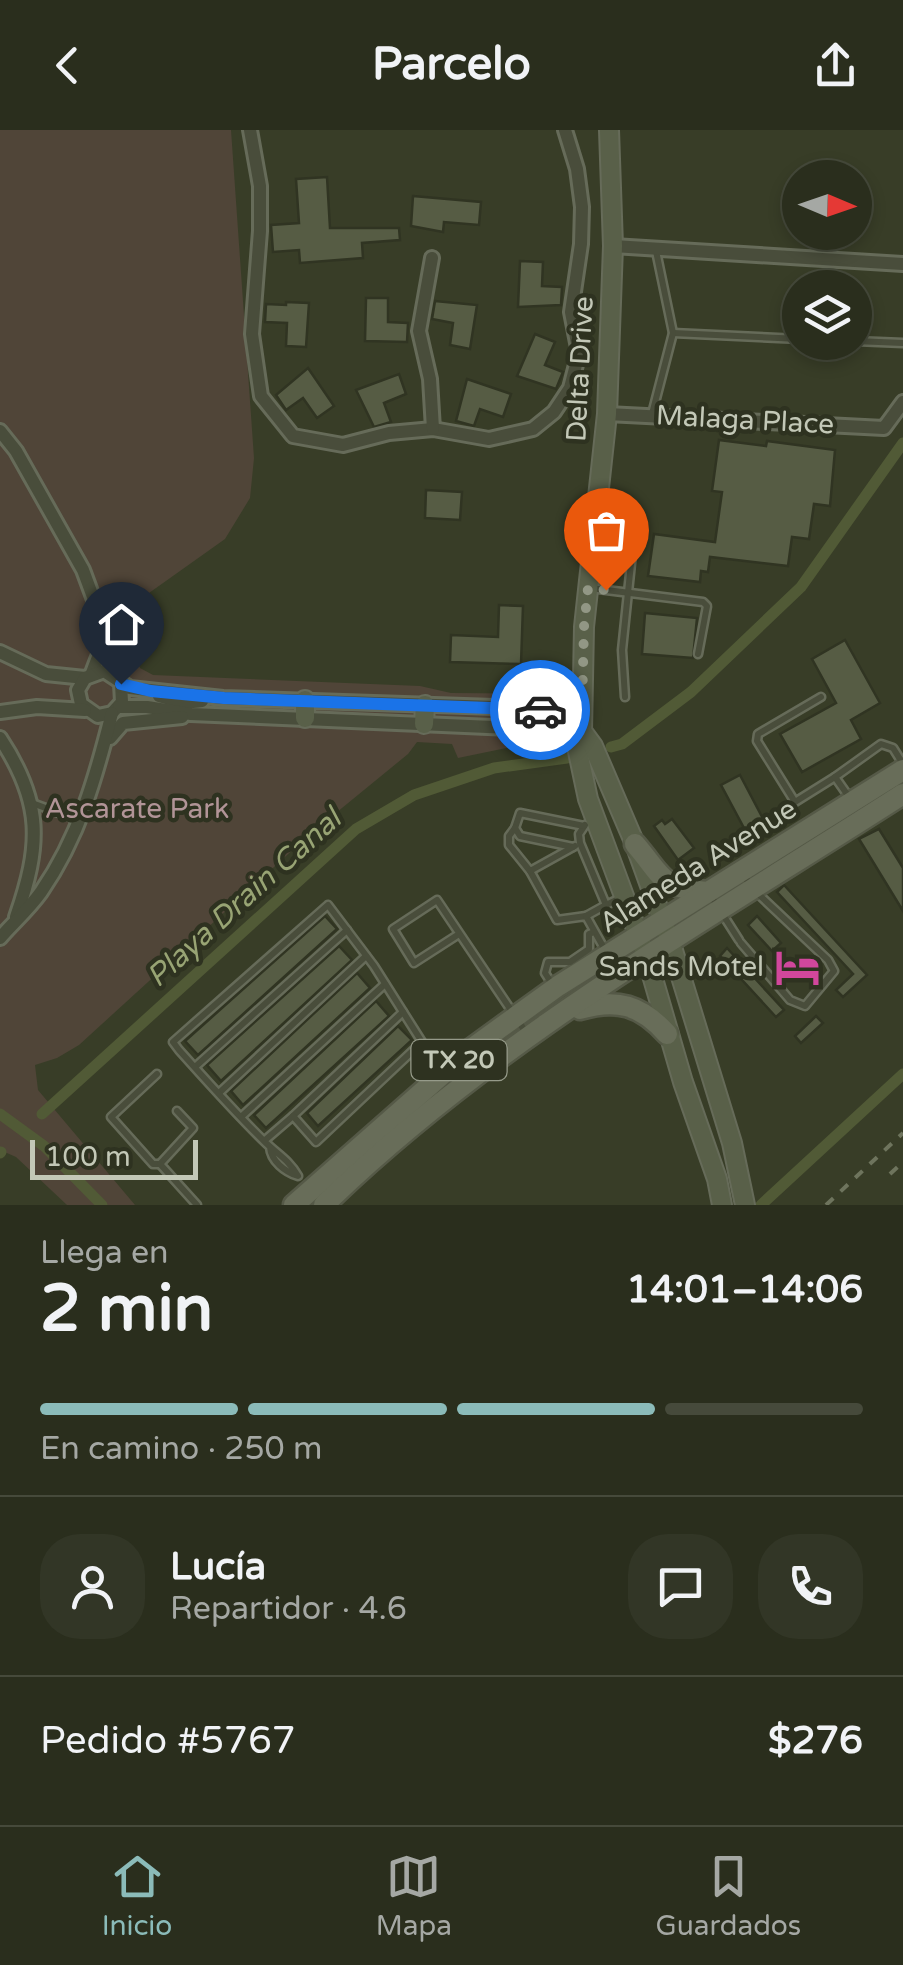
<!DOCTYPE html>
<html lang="es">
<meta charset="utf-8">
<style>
:root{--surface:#2a2e1d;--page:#323626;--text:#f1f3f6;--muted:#a5a8a4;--line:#464a3b;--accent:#8bbbb9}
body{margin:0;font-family:"Varela Round",sans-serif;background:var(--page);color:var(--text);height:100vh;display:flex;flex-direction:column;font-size:38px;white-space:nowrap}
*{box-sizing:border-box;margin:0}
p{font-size:32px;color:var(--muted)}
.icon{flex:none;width:55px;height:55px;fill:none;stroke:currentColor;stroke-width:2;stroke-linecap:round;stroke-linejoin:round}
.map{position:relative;height:1075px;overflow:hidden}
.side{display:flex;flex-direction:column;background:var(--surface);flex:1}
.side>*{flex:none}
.needle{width:65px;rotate:92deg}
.controls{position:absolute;left:782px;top:30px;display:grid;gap:20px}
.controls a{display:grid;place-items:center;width:90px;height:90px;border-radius:50%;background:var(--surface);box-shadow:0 5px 15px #0003,0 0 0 2px var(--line);font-size:50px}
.scale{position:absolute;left:30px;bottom:25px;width:168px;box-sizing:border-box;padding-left:10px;border:5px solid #c3c8b7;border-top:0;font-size:28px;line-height:35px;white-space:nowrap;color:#c3c8b7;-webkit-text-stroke:8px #2e3220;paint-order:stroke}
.pin{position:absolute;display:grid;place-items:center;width:85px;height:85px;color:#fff;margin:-102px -42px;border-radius:50% 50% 50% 0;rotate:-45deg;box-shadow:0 0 10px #0007}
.pin .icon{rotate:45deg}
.courier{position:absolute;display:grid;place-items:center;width:100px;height:100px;margin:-50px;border:8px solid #1a73e8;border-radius:50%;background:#fff;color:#222;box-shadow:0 2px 12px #0007}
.summary em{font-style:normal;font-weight:700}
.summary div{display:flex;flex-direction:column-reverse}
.summary{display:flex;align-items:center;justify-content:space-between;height:170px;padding:0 40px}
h1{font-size:65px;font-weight:700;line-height:75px}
.bar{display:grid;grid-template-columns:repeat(4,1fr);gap:15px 10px;align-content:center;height:120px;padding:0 40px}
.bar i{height:12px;border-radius:8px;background:var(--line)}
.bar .current{background:var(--accent)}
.bar p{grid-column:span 4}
.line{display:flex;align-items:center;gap:25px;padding:0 40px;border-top:2px solid var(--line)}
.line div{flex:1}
.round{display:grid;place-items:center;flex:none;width:105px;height:105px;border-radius:40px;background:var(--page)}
header{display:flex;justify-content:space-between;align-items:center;height:130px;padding:0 40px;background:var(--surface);font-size:45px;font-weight:700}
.tab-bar{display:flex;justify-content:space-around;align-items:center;height:140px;border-top:2px solid var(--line);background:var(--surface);font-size:28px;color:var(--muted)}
.tab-bar a{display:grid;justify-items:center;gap:5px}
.tab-bar .current{color:var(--accent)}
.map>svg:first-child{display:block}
.green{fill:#504538}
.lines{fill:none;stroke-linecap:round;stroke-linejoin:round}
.canal{stroke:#515a36;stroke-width:11}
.building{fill:#565c44;stroke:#303422;stroke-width:2.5}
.lane-casing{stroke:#666b59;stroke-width:11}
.street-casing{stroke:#666b59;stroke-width:18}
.secondary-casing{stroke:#666b59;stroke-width:22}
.primary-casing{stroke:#555947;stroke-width:25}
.lane{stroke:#494d3b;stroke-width:6}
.street{stroke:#494d3b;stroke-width:12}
.secondary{stroke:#596049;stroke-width:18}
.primary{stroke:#686d59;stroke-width:20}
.rail{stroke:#6e745d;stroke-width:4;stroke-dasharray:10 10;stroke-linecap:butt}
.done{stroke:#929785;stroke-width:10;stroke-dasharray:0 18}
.route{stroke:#1a73e8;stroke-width:12}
.labels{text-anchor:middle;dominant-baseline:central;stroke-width:9;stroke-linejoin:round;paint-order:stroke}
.shield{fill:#2e3220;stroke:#969b8a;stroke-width:2.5}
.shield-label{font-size:25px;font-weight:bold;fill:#c3c8b7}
.street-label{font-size:28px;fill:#c3c8b7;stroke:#2e3220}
.park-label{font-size:28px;fill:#b19497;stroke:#2e3220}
.poi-label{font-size:28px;fill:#c3c8b7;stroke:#2e3220;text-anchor:end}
.water-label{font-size:30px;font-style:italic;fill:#98a474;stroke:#2e3220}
</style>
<header><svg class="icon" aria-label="back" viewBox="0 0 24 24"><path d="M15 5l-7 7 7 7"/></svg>Parcelo<svg class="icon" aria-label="share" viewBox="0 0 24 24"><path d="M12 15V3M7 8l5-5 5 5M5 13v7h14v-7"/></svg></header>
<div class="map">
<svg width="903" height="1075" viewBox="0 0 903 1075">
<rect width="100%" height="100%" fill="#383d27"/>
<!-- green -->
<polygon class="green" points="0,0 231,0 254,328 250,368 225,409 149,463 113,469 140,538 153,545 420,556 451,563 547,564 552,615 525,614 458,628 452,614 417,612 408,624 309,705 79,915 57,928 35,935 38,960 135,1075 67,1075 16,1027 0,1020"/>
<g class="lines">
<!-- canal -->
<g class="canal">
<polyline points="611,617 622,614 691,562 801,457 903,313"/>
<polyline points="0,984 44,1016 102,1075"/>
<polyline points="42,984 356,699 414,665 494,638 567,628"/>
<polyline points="0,1023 1,1022"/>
<polyline points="761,1075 903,944"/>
</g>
</g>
<!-- building -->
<g class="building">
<polygon points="327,47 330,98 399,98 400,110 362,113 363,128 300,133 299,120 273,122 271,95 299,93 296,49"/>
<polygon points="413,66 481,72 479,95 444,92 443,102 411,96"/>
<polygon points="520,131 543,132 542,156 562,157 561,175 518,177"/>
<polygon points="366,168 388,168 388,192 408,193 407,212 365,211"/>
<polygon points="435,171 477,175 470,219 450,215 453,193 432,189"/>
<polygon points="286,172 309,173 306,217 286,216 287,193 265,192 266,174 286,175"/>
<polygon points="535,204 555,212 545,235 563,242 556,259 517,246"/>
<polygon points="308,238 334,276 317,288 303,268 286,280 276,265"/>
<polygon points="399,244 406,264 384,273 391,292 374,297 356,260"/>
<polygon points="467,249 511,264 503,287 480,279 474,296 456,291"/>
<polygon points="719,310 766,316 767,311 835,320 830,376 814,374 809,409 792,407 788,436 710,427 708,442 701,441 700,452 648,446 654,404 715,412 722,362 712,361"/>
<polygon points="426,360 462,362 460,390 425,388"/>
<polygon points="499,475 523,476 521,534 450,532 451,505 498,507"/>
<polygon points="645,483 697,488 693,528 642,524"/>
<polygon points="845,510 880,573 851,590 861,609 802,642 780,604 836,573 812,529"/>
<polygon points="740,645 770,702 752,713 721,655"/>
<polygon points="672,689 694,718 678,730 654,696 662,690 665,694"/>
<polygon points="879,699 903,738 903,781 859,709"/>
<polygon points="784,755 867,845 843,867 836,860 853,844 777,762"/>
<polygon points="325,786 337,799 198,925 185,911"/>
<polygon points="757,786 781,813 772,821 748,795"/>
<polygon points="339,816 352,830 221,951 207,935"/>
<polygon points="727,818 784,880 776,887 720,826"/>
<polygon points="357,843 370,858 243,975 231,961"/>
<polygon points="376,871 389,886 266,998 254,985"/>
<polygon points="816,886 823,893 801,913 795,906"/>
<polygon points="398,896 412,910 318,996 307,983"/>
</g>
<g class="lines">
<defs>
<g id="lane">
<polyline points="673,203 800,209"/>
<polyline points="855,211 903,213"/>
<polyline points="652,284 673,203 656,121"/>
<polyline points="590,458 703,472 707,476 698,524"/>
<polyline points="625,567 622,520 634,405"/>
<polyline points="821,567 758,604 757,611 795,672 835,647"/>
<polyline points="849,667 835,647 881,614 893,618 903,634"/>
<polyline points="32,673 78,690"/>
<polyline points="585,695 579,704 580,713 606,775 623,767"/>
<polyline points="584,696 520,683 515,698 509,706 509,715 530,741 557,790 586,786 605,820"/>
<polyline points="515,698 520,706 573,717"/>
<polyline points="530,741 575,716"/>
<polyline points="709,763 739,810"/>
<polyline points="586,786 606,775"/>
<polyline points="459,804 414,833 393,799 437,770 527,904"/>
<polyline points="741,813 790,870 805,876 834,841 828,830 754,760 742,743"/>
<polyline points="554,857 545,843 548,832 570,832 589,819 589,804 594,802"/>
<polyline points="195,937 347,800"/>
<polyline points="157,944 111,987 153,1034 160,1034"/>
<polyline points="219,963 366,826"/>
<polyline points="177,981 193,998 160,1034 197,1075"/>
<polyline points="293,986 403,882"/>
<polyline points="241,987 385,854"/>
<path d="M 264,1011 L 293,986 L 316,1012 L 422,912 L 374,836 L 328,775 L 173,912 L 179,920 C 207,951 235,983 265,1012 C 277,1024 289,1030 298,1046 C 285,1042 271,1031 270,1017"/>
</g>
<g id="street">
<polyline points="250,0 260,56 260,101 252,204 261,266 293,306 343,315 389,303 433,299 489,309 533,299 554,282 570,258 579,223 571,182 581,114 582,77 577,39 565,0"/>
<polyline points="613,116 903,134"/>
<polyline points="432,128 419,201 430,249 433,299"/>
<polyline points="607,284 884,298 903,272"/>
<polyline points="0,301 16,321 83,440 116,529 116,547"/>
<polyline points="0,522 46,544 85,548"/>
<polyline points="92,543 100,522 101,500"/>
<polyline points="121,554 122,572 112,583 98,586 81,574 78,560 85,548 104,541 130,558 223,568 582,580"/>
<polyline points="159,566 184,573 202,571"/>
<polyline points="119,577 147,577 191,584 582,601"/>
<polyline points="0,582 37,577 85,580"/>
<path d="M 0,608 C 43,673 41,715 16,787"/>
<polyline points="110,608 123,593 182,587"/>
<path d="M 0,808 C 13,793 29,779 41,762 C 79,707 96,647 112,583"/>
</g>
<g id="secondary">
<polyline points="609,0 613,116 607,284 584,497 582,601 577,617 588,669 647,828 683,952 717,1049 722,1075"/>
<polyline points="305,588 305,570"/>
<polyline points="424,594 425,575"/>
<polyline points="582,601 593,616 635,714 671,814 732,1013 745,1075"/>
</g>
<g id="primary">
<path d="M 635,714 C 665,749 659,757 708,762"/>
<path d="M 580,879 C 617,868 641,875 667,904"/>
<polyline points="294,1075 471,919 558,856 903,640"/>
<path d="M 324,1075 C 492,911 707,790 903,664"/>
</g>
</defs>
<!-- lane casing -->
<use href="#lane" class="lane-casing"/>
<!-- street casing -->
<use href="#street" class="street-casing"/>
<!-- secondary casing -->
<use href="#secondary" class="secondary-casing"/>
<!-- primary casing -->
<use href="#primary" class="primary-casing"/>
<!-- lane -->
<use href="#lane" class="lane"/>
<!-- street -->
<use href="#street" class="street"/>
<!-- secondary -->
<use href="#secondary" class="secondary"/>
<!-- primary -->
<use href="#primary" class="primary"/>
<!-- rail -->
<g class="rail">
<polyline points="890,1044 903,1032"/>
<polyline points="826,1075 903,1003"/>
</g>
</g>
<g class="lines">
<!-- done -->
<polyline class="done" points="540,580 582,580 584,497 588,458 606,460"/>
<!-- route -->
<polyline class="route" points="121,554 151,561 224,568 540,580"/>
</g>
<!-- icons -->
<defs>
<symbol id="hotel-bare" viewBox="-9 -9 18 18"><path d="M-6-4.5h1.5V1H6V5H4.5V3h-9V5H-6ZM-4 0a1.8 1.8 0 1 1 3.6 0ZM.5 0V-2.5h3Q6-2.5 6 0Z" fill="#d1479c" stroke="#2e3220" stroke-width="2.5" paint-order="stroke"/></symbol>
</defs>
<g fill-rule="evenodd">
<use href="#hotel-bare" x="766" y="806" width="63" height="63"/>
</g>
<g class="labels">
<!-- shield labels -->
<rect class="shield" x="411.5" y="910" width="95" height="40" rx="8"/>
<g class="shield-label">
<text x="459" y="930">TX 20</text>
</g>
<!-- street labels -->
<g class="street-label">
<text transform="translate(580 239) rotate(-87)">Delta Drive</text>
<text transform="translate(745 290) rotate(3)">Malaga Place</text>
<text transform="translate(698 736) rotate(-32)">Alameda Avenue</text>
</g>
<!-- park labels -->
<g class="park-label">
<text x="137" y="679">Ascarate Park</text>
</g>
<!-- poi labels -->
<g class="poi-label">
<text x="764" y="837">Sands Motel</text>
</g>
<!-- water labels -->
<g class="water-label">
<text transform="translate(244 768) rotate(-42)">Playa Drain Canal</text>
</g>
</g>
</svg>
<div class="controls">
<a><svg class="needle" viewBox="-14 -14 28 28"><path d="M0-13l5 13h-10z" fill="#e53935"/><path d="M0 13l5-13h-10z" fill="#a5a8a4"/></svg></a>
<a><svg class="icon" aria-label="layers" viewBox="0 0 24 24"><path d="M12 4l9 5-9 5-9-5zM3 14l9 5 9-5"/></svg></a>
</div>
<div class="scale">100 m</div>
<div class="pin" style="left:606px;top:460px;background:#ea580c"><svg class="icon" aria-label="bag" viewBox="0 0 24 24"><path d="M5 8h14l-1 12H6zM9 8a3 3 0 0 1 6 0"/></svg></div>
<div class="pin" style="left:121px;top:554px;background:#1f2937"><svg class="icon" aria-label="home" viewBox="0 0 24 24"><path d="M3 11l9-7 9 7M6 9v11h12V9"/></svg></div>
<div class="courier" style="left:540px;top:580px"><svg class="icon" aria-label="car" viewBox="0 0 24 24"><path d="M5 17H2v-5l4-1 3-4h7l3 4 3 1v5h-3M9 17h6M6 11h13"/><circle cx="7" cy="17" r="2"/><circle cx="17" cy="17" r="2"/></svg></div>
</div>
<section class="side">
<div class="summary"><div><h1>2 min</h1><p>Llega en</p></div><em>14:01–14:06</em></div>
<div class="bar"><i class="current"></i><i class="current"></i><i class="current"></i><i></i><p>En camino · 250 m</p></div>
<div class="line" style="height:180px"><a class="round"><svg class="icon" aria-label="person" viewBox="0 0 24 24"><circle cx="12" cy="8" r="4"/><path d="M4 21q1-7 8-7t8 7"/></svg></a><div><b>Lucía</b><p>Repartidor · 4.6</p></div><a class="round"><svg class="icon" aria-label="chat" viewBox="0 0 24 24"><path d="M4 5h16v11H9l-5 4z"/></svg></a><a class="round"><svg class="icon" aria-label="phone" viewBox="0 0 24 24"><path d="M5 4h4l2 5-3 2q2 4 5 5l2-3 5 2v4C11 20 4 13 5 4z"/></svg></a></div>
<div class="line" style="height:130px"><div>Pedido #5767</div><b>$276</b></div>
</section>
<nav class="tab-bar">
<a class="current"><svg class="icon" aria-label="home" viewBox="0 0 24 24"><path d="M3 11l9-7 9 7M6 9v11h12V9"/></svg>Inicio</a>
<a><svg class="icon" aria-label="map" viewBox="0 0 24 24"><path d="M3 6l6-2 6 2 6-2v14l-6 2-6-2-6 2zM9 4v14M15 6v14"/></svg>Mapa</a>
<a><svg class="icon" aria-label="saved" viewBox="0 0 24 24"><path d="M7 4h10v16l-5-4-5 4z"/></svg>Guardados</a>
</nav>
